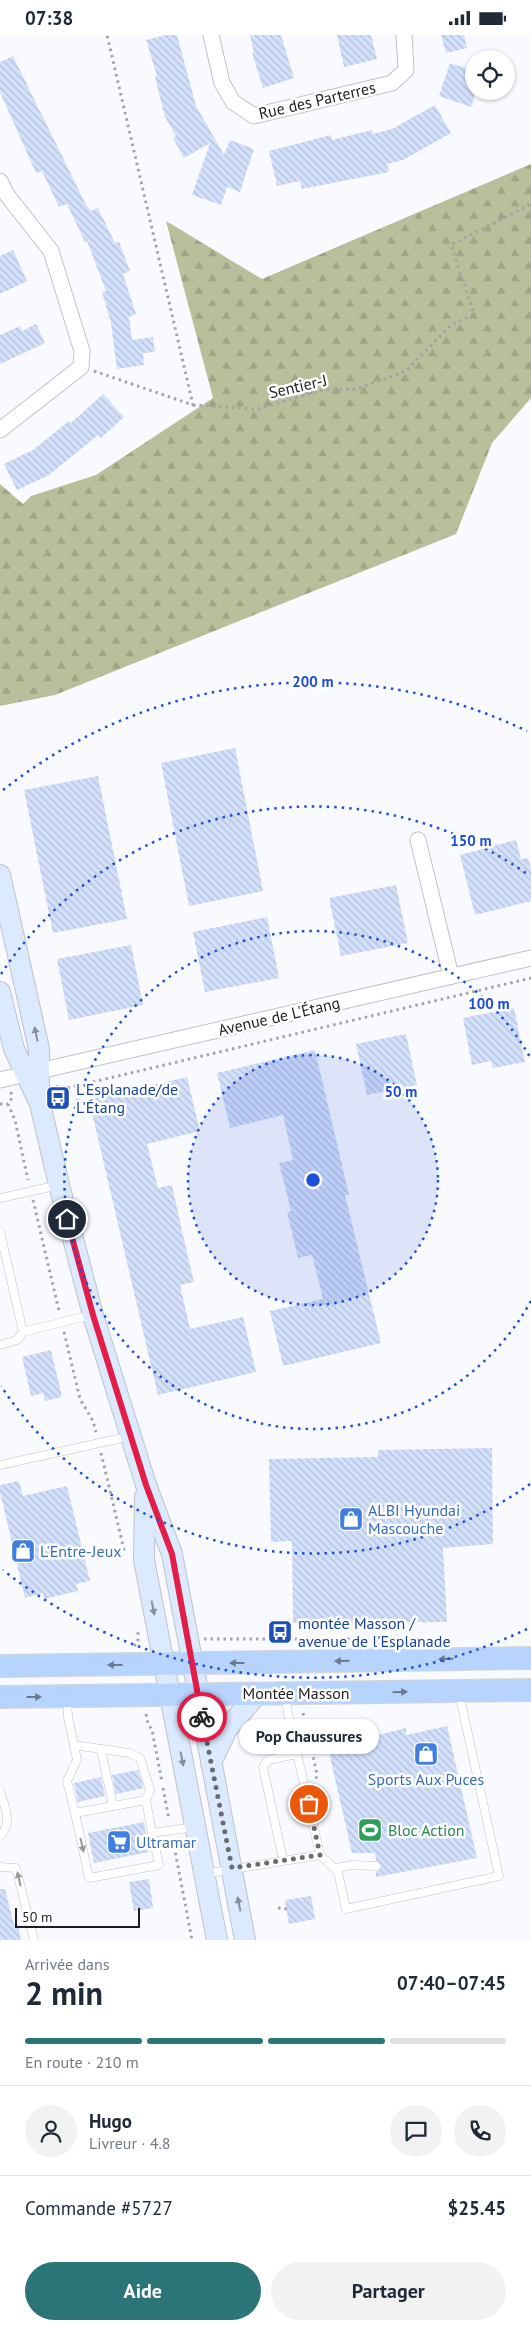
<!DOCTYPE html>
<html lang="fr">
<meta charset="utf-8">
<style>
:root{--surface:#fff;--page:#f2f2f3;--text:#1f2937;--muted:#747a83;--line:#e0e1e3;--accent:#2b7578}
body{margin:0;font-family:"PT Sans",sans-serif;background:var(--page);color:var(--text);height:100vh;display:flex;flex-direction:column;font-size:19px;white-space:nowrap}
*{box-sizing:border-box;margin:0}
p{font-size:16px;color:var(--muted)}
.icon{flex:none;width:28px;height:28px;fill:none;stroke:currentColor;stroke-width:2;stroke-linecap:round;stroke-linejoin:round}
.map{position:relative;height:1905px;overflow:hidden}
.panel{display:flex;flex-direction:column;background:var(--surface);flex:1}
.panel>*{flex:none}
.tools{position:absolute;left:465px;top:15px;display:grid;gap:10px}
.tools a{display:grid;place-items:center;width:50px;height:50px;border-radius:50%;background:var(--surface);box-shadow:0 1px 4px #0004;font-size:25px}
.scale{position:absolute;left:15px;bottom:12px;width:125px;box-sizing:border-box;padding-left:5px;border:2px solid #1e1e20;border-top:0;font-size:14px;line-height:18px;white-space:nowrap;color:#1e1e20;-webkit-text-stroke:4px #fff;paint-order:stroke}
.pin{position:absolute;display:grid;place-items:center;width:42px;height:42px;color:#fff;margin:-21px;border:2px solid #fff;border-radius:50%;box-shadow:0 1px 5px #0007}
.courier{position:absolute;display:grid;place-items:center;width:50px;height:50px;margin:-25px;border:4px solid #e11d48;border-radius:50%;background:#fff;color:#222;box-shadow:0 1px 6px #0007}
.bubble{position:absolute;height:35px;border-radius:18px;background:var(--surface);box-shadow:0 1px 4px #0004;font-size:16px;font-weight:600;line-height:35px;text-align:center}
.summary em{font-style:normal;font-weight:600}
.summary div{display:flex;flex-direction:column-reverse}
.summary{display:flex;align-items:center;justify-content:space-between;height:85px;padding:0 25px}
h1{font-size:32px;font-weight:600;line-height:38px}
.bar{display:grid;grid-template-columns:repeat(4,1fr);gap:8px 5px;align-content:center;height:60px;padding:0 25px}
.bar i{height:6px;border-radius:4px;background:var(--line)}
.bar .current{background:var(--accent)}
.bar p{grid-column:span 4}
.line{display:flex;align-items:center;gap:12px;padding:0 25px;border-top:1px solid var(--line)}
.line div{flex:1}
.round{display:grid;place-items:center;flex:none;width:52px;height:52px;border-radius:26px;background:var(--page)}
.cta{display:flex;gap:10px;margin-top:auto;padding:10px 25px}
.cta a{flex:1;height:58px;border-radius:30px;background:var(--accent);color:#fff;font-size:20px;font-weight:600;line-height:58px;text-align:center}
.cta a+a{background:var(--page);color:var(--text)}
.status{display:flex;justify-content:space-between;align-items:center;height:35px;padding:0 25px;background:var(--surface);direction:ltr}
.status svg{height:14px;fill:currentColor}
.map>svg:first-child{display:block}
.forest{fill:url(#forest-firs)}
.building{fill:url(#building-back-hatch)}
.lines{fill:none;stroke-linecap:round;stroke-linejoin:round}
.lane-casing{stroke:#c0c2c6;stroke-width:9}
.street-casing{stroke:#c0c2c6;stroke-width:17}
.secondary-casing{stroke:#c0c2c6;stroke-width:22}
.primary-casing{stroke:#d6d6d7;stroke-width:24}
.path{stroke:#a3a4a8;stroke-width:3;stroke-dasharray:2.5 4;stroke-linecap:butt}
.lane{stroke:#fff;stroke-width:8}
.street{stroke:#fff;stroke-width:15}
.secondary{stroke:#dbeaff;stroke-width:20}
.primary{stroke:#b6d4fe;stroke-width:22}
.oneway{fill:#868e9b}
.oneway2{fill:#6a798f}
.oneway3{fill:#9a9a9b}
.done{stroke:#6a6b6e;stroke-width:5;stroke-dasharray:0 9}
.route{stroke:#e11d48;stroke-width:6}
.ring{fill:none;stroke:#1d4ed8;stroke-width:2.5;stroke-dasharray:2.5 5}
.labels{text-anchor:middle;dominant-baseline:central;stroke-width:5;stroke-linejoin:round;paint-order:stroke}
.street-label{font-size:16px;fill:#1e1e20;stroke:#fff}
.transit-label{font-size:16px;fill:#164399;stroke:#fff;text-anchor:start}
.shop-label{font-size:16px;fill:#366cbe;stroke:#fff;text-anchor:start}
.leisure-label{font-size:16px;fill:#27864d;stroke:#fff;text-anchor:start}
.centre{fill:#1d4ed8;stroke:#fff;stroke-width:2.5}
.ring-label{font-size:15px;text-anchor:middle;font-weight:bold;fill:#1d4ed8;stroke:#fff;stroke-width:5;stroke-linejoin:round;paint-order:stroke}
</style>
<div class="status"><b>07:38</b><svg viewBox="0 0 49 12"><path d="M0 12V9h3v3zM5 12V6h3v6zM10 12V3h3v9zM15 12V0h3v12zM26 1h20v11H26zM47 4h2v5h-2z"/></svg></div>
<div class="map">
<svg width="531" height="1905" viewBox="0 0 531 1905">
<defs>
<pattern id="forest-firs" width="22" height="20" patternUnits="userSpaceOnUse" patternTransform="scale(1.25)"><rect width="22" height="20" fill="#b8bf9a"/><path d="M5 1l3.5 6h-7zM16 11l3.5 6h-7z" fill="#9ea484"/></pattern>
<pattern id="building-back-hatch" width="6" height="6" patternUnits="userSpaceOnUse" patternTransform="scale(1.25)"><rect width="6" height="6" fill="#d2e0fc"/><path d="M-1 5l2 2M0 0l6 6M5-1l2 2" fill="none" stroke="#b4c0d8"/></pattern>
</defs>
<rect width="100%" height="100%" fill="#f8faff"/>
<!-- forest -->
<polygon class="forest" points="531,129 531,363 492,408 456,499 55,660 0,671 0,449 23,469 31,461 96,440 213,363 166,186 262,244"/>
<!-- building -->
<g class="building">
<polygon points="166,0 177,0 196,71 224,120 230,105 254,114 240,157 227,152 221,170 192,160 210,108 184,123 173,103 176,101 165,82 155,42 157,41 146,5"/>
<polygon points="250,0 281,0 294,43 263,53 252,18 254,17"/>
<polygon points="337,0 371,0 377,24 344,32"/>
<polygon points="441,0 464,0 467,13 446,18"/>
<polygon points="13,21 86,170 91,176 98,173 115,208 119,207 130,236 123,239 136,279 129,282 132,305 153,302 155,317 143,318 144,330 117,334 111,288 102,257 106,256 87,206 85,207 67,169 59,172 42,136 36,138 0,57 0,27"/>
<polygon points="450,28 474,36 474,63 471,72 439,61"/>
<polygon points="435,70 451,98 403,125 387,129 389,137 302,154 300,146 277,151 269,116 331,100 332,105 372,95 373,99 392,94"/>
<polygon points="13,215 27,246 0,259 0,221"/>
<polygon points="36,289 45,308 0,329 0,300 20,291 22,296"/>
<polygon points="103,359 124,382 101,403 98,400 49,440 17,455 4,429 33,415 69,386 71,388"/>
<polygon points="235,713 263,856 189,871 161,728"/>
<polygon points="98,741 127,884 53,898 24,755"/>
<polygon points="516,805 521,824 528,823 531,833 531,866 475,880 460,820"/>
<polygon points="396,850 408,908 341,921 329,863"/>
<polygon points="267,882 279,943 205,957 193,897"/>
<polygon points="131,910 143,970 69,985 57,924"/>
<polygon points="514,973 525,1027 493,1033 491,1026 472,1030 463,983"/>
<polygon points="406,999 417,1050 367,1060 356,1009"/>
<polygon points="315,1015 349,1160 345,1160 381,1308 283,1331 270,1276 323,1264 312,1220 298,1223 287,1177 291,1176 279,1128 293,1125 283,1080 230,1093 217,1038"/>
<polygon points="187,1042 200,1096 147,1109 158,1153 172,1150 182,1196 194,1247 180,1250 190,1294 243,1282 256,1337 158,1360 89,1065"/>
<polygon points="51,1315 62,1362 45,1366 43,1358 31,1361 22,1322"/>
<polygon points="492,1413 493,1509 443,1513 447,1587 293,1588 292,1506 271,1507 269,1424 378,1422 378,1415"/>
<polygon points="19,1446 23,1461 67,1451 90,1546 76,1549 78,1556 44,1564 43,1558 25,1563 0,1457 0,1450"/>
<polygon points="447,1691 477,1823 376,1842 376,1837 380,1834 382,1831 376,1825 375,1818 352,1818 328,1713 406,1693 406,1700"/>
<polygon points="138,1735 144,1753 116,1759 112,1740"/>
<polygon points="101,1742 105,1761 78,1767 74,1748"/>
<polygon points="144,1787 149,1817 94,1828 88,1798"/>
<polygon points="149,1844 153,1873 134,1876 129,1847"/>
<polygon points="0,1854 5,1854 14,1890 18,1889 21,1905 0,1905"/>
<polygon points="311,1861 315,1884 289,1889 285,1865"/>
</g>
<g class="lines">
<defs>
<g id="lane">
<polyline points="0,1163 59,1150"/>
<polyline points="0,1196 23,1297 91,1280"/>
<polyline points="0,1310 17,1305 23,1297"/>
<polyline points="0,1430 131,1401"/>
<polyline points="67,1663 68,1682 74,1710 129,1718 140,1723 150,1755 146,1765 152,1798 195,1792"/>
<polyline points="74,1710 77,1725 67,1746 75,1778 146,1765"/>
<polyline points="101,1714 113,1771"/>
<path d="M 0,1755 C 4,1771 14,1788 0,1801"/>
<polyline points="75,1778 89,1843 159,1830 152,1798"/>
<polyline points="320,1820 338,1837 346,1874 499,1841 459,1658"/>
<polyline points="283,1825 263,1732 268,1725 297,1719"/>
<polyline points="0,1832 16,1833 34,1905"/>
<polyline points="336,1833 352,1830 376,1831"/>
<polyline points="204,1839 320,1820 288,1679 286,1660"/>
</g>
<g id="street">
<polyline points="211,0 222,48 233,67 254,81 392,48 406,35 404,0"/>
<polyline points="0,146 7,160 51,216 82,316 81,332 0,395"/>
<polyline points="418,805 451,941"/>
<polyline points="0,1045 531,923"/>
</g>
<g id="secondary">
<polyline points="0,840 39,1014 39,1061"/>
<polyline points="0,957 14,1014 40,1069 59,1150 93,1280 146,1450 172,1519 245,1905"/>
<polyline points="145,1462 144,1525 217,1905"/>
<polyline points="211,1728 227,1694 258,1658"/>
</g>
<g id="primary">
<polyline points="0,1631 531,1623"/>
<polyline points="0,1662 531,1655"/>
</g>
</defs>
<!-- lane casing -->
<use href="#lane" class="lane-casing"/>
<!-- street casing -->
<use href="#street" class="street-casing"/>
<!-- secondary casing -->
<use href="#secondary" class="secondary-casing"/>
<!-- primary casing -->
<use href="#primary" class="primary-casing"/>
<!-- path -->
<g class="path">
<polyline points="94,336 193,370 107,0"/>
<polyline points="193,370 257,374 323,355 357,354 406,336 451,290 474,279 451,210 531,169"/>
<polyline points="56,1052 60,1051 63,1054 531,943"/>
<polyline points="11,1057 12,1063 8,1069 15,1085 28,1145"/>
<polyline points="0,1069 8,1069"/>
<polyline points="33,1165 59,1276"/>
<polyline points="64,1297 80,1364 93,1386 96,1397"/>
<polyline points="101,1418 125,1519"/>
<polyline points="204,1604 416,1604"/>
<polyline points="134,1611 138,1607 138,1596"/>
<polyline points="303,1678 317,1739 316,1744"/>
<polyline points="146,1679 148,1689 152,1695 162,1747"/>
<polyline points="163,1753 169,1784"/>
<polyline points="173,1805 192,1905"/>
<polyline points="278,1873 287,1874"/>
</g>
<!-- lane -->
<use href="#lane" class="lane"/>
<!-- street -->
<use href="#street" class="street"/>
<!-- secondary -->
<use href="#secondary" class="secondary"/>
<!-- primary -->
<use href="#primary" class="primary"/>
</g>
<!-- one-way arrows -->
<defs><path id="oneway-solid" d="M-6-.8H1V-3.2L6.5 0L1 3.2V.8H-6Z" transform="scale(1.25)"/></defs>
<g class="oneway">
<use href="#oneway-solid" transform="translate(36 999) rotate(-102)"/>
<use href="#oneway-solid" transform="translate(153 1573) rotate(79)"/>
<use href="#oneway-solid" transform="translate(182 1724) rotate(79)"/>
<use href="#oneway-solid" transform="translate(239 1869) rotate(-101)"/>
</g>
<g class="oneway2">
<use href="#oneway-solid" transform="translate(446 1624) rotate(179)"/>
<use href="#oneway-solid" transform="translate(342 1626) rotate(179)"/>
<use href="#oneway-solid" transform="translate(237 1628) rotate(180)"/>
<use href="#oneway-solid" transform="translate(115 1630) rotate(180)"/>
<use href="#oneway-solid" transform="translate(400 1657) rotate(-1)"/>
<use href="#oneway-solid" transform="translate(34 1662)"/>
</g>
<g class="oneway3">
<use href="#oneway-solid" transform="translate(82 1810) rotate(77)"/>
<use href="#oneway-solid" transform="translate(19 1844) rotate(-103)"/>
</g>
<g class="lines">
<!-- done -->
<polyline class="done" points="202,1682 232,1833 320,1820 309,1769"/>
<!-- route -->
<polyline class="route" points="67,1184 93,1280 146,1450 172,1519 202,1682"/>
</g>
<!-- distance rings -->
<circle cx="313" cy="1145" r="125" fill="#1d4ed8" fill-opacity=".12"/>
<g class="ring">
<circle cx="313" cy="1145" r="125"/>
<path d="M531 1266A249 249 0 1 1 531 1024"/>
<path d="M530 1449A374 374 0 0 1 1 1351M1 939A374 374 0 0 1 530 841"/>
<path d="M527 1594A498 498 0 0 1 3 1535M3 755A498 498 0 0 1 527 696"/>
</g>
<!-- icons -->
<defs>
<symbol id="bus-square" viewBox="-11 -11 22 22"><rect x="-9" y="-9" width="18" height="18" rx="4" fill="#1a4fb4" stroke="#fff"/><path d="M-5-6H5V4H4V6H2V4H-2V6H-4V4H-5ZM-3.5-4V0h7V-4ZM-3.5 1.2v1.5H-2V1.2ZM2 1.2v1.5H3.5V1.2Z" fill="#fff"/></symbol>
<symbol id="shop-square" viewBox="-11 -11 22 22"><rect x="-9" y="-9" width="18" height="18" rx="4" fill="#3f7fe0" stroke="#fff"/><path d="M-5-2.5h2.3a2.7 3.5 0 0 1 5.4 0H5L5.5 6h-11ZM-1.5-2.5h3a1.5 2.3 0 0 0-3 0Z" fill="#fff"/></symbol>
<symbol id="stadium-square" viewBox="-11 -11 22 22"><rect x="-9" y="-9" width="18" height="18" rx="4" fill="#2e9e5b" stroke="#fff"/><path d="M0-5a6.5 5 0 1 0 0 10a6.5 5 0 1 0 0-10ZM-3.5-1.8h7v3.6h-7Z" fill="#fff"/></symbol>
<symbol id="supermarket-square" viewBox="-11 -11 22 22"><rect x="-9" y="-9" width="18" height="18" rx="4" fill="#3f7fe0" stroke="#fff"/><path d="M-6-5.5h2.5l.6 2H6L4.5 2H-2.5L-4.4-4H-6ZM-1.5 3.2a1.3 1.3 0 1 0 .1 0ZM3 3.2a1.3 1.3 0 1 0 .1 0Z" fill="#fff"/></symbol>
</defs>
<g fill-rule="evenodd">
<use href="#bus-square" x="44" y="1049" width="28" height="28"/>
<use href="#shop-square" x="337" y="1470" width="28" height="28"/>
<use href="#shop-square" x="9" y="1502" width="28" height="28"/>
<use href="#bus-square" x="266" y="1583" width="28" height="28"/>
<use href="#shop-square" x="412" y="1705" width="28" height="28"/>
<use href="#stadium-square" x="356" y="1781" width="28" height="28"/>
<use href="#supermarket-square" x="105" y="1793" width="28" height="28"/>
</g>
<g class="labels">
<!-- street labels -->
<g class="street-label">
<text transform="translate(317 65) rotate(-13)">Rue des Parterres</text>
<text transform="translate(298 351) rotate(-13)">Sentier-J</text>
<text transform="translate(279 981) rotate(-13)">Avenue de L'Étang</text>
<text x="296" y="1658">Montée Masson</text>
</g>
<!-- transit labels -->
<g class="transit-label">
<text x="76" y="1054">L'Esplanade/de<tspan x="76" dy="18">L'Étang</tspan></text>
<text x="298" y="1588">montée Masson /<tspan x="298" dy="18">avenue de l'Esplanade</tspan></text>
</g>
<!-- shop labels -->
<g class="shop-label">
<text x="368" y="1475">ALBI Hyundai<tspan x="368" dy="18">Mascouche</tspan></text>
<text x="40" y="1516">L'Entre-Jeux</text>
<text x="426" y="1744" text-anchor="middle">Sports Aux Puces</text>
<text x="136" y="1807">Ultramar</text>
</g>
<!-- leisure labels -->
<g class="leisure-label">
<text x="388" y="1795">Bloc Action</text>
</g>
</g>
<circle cx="313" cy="1145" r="8" class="centre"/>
<g class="ring-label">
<text x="313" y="652">200 m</text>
<text x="471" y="811">150 m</text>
<text x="489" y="974">100 m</text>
<text x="401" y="1062">50 m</text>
</g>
</svg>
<div class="tools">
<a><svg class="icon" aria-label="locate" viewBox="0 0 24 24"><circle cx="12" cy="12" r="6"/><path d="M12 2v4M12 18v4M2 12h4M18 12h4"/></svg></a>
</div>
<div class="scale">50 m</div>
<div class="pin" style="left:309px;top:1769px;background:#ea580c"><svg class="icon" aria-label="bag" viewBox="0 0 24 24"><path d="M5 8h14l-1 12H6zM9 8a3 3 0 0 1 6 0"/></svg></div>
<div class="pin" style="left:67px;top:1184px;background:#1f2937"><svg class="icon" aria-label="home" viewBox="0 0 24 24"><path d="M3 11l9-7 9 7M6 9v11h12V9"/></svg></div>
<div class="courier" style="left:202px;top:1682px"><svg class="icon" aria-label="bike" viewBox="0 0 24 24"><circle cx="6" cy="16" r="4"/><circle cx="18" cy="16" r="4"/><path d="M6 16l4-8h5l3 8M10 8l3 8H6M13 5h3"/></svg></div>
<div class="bubble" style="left:239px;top:1684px;width:140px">Pop Chaussures</div>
</div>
<section class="panel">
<div class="summary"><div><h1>2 min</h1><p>Arrivée dans</p></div><em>07:40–07:45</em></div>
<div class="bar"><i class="current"></i><i class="current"></i><i class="current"></i><i></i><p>En route · 210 m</p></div>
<div class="line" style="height:90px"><a class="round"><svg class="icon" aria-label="person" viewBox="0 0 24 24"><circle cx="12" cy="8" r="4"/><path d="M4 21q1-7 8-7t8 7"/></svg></a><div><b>Hugo</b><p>Livreur · 4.8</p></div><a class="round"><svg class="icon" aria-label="chat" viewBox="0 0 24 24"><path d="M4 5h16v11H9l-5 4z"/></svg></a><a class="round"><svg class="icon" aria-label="phone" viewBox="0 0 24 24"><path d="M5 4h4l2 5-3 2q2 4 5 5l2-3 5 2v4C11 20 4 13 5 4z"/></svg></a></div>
<div class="line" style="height:65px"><div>Commande #5727</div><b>$25.45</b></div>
<div class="cta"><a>Aide</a><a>Partager</a></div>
</section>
